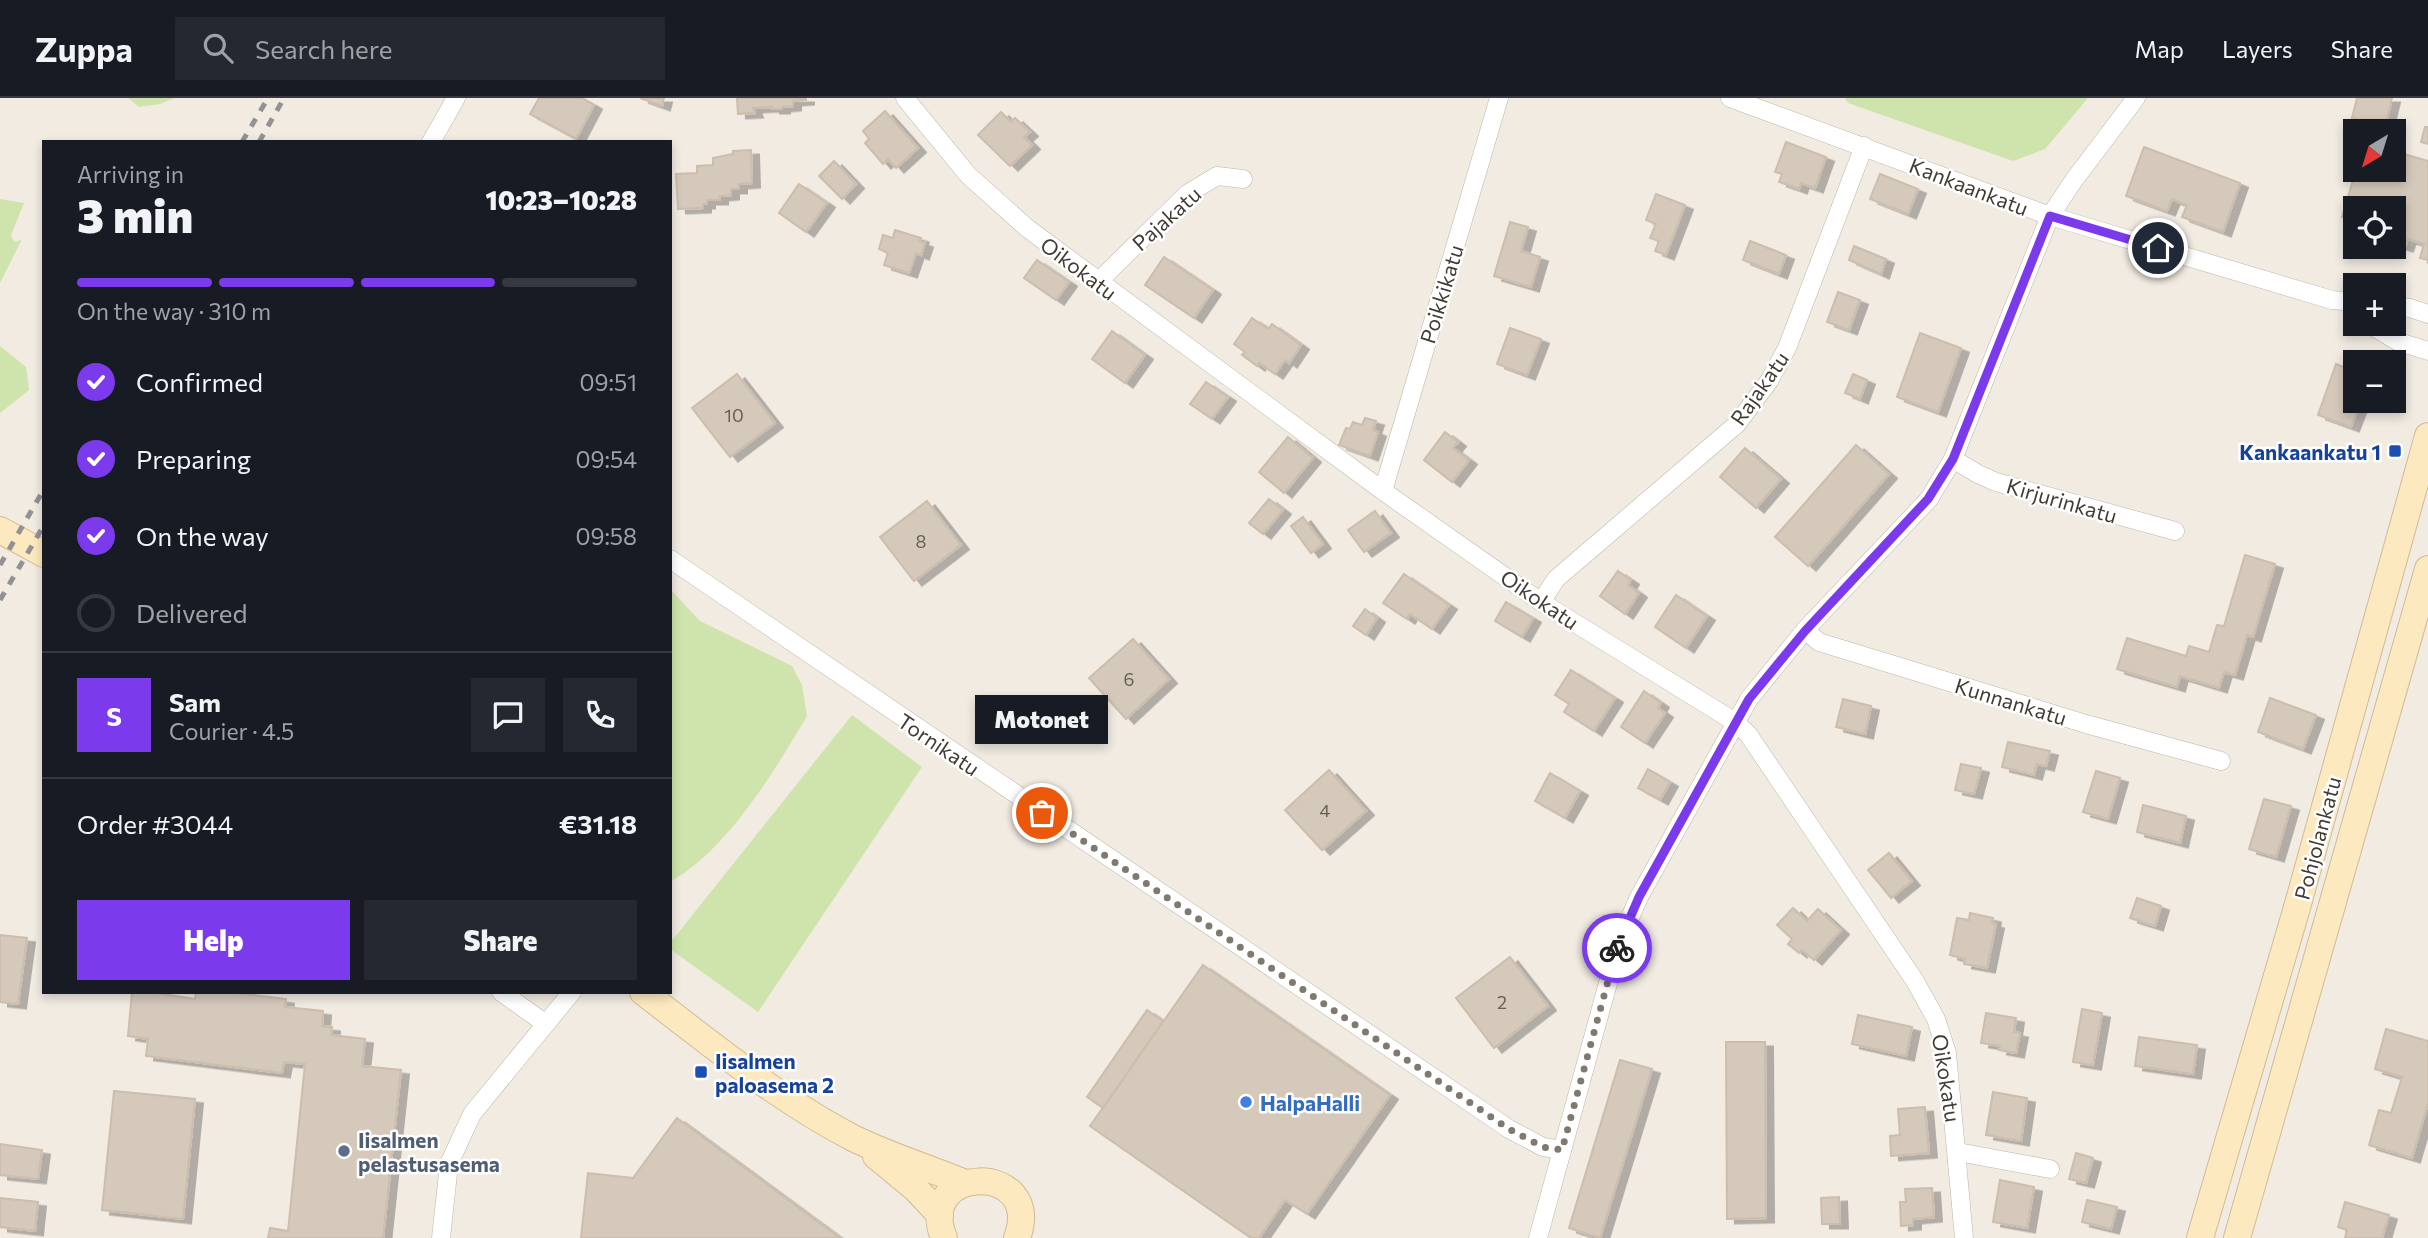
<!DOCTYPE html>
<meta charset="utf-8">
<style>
:root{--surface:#171b24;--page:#242831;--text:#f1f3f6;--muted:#9ea1a6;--line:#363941;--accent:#7c3aed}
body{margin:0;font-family:Commissioner,sans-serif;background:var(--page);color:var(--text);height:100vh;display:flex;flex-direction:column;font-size:26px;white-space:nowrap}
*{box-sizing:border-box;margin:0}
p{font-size:23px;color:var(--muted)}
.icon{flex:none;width:38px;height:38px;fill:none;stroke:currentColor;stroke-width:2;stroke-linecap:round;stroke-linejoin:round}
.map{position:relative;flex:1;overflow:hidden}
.side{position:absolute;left:42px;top:42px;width:630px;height:854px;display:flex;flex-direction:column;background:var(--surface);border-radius:0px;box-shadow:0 4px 10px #0003}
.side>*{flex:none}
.needle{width:46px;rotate:218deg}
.tools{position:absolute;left:2343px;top:21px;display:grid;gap:14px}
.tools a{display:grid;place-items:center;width:63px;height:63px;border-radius:0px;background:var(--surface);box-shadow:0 4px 10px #0003;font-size:35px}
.pin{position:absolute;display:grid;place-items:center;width:60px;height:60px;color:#fff;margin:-30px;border:4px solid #fff;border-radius:50%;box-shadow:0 2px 7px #0007}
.courier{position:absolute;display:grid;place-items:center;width:70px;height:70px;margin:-35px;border:5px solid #7c3aed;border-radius:50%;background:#fff;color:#222;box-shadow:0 2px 9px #0007}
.bubble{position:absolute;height:49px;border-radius:0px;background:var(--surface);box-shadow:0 4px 10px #0003;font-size:23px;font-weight:800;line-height:49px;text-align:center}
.overview em{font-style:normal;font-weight:800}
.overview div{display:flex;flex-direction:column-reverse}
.overview{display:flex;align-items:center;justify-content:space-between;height:119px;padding:0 35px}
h1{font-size:46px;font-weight:800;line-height:52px}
.bar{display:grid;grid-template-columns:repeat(4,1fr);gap:10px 7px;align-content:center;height:84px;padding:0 35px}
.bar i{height:9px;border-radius:5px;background:var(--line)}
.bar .selected{background:var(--accent)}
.bar p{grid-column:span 4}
.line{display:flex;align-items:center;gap:18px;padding:0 35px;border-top:2px solid var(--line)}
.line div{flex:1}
.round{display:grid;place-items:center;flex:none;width:74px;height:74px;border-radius:0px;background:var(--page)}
ol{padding:0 35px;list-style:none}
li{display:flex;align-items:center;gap:21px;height:77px}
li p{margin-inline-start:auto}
li .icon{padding:7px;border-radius:50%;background:var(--accent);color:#fff;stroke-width:4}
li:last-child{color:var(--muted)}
li i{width:38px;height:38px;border:4px solid var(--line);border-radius:50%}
.cta{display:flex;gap:14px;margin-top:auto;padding:14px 35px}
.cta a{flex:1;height:80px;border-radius:0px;background:var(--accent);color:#fff;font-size:28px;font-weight:800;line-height:80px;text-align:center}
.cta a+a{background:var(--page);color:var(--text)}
header{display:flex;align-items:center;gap:42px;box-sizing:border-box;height:98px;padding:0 35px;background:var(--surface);border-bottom:2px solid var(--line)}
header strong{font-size:33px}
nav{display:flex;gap:38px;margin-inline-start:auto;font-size:24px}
.search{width:490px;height:63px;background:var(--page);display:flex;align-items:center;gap:18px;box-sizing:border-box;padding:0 24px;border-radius:0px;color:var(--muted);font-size:26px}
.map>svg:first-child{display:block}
.green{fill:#cfe4ac}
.building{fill:#d5c9bb;stroke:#ccbdac;stroke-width:2;filter:url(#shadow)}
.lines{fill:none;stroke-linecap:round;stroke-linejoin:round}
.street-casing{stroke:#beb5a8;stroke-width:19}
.secondary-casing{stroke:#d0bb93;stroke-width:28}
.street{stroke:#fff;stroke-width:18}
.secondary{stroke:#fde9c0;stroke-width:26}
.rail{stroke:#929292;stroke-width:5;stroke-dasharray:9 9;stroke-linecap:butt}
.done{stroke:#7f7970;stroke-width:7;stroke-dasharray:0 12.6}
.route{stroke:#7c3aed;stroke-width:9}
.transit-dot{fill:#1a4fb4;stroke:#fff;stroke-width:2.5}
.shop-dot{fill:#3f7fe0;stroke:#fff;stroke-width:2.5}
.service-dot{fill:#5c6f8a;stroke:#fff;stroke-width:2.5}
.labels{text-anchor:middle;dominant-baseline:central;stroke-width:5;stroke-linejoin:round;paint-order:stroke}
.number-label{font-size:18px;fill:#675e55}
.street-label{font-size:21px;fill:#423b33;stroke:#fff}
.transit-label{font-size:21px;font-weight:bold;fill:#164399;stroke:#fff;text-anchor:end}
.shop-label{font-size:21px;font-weight:bold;fill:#366cbe;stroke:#fff;text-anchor:start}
.service-label{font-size:21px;font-weight:bold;fill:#4e5e75;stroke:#fff;text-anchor:start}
</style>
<header>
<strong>Zuppa</strong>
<div class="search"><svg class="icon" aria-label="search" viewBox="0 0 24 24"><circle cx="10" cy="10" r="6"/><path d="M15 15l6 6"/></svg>Search here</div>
<nav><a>Map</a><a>Layers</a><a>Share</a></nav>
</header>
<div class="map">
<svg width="2428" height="1140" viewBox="0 0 2428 1140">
<defs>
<filter id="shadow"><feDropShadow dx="8" dy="4.5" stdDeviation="0" flood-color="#0004"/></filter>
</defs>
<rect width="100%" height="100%" fill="#f1ebe2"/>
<!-- green -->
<g class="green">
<polygon points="128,0 175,0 160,6 139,9"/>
<polygon points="1845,0 2088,0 2045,51 2013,63 1848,5"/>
<polygon points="0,101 24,105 11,137 12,141 16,144 22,141 0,185"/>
<polygon points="0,248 26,269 29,292 0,315"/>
<path d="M 670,491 L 700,523 L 792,568 L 802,587 L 807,618 C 774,674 727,752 670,784 Z"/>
<polygon points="852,617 922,669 758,914 670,851 670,845"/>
</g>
<!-- building -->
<g class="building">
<polygon points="539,0 582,0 594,7 576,41 530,16"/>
<polygon points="640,0 664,0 662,8"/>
<polygon points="737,0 806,0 806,2 793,3 793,8 782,9 782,11 772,11 772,9 753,10 755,15 738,16"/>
<polygon points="2357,0 2392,0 2385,29 2352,20"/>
<polygon points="885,13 918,50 896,70 888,61 883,66 865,45 869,41 863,33"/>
<polygon points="1001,14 1011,24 1015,20 1030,34 1024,39 1032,47 1010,68 978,37"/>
<polygon points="2425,29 2428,29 2428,46 2421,44"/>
<polygon points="1786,44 1826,59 1815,90 1801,85 1799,91 1779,84 1782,76 1775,74"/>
<polygon points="2144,49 2240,85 2223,134 2182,119 2187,107 2172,101 2167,113 2126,98"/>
<polygon points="751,52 752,85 739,86 739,91 731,91 731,97 720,98 720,102 707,102 707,106 703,106 703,110 678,111 676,76 697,75 697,68 713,67 713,60 733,56 733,53"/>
<polygon points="2394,53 2428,63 2428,162 2420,160 2424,146 2408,141 2405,149 2394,146 2394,110 2356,110 2356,123 2342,119 2356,72 2394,72"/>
<polygon points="834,63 856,86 842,101 819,78"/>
<polygon points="1880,76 1918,91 1908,116 1870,101"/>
<polygon points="799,86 827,105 806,134 779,115"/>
<polygon points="1656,96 1685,107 1666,157 1655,153 1659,143 1650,140 1656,126 1646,122"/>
<polygon points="1510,124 1528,129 1521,153 1540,159 1531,189 1494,178"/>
<polygon points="895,132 921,140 919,143 925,145 921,157 916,155 909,175 884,167 888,155 879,151 883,137 893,140"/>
<polygon points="1750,143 1786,157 1779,176 1743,162"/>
<polygon points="1854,148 1886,161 1881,176 1849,162"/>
<polygon points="1164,159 1213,192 1194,220 1145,187"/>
<polygon points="1037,162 1069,184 1056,202 1024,180"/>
<polygon points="1838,194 1860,202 1849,232 1827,224"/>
<polygon points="1252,220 1268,231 1272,226 1301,247 1289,265 1285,262 1275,276 1259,265 1257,268 1242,257 1245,254 1234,246"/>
<polygon points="1510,230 1541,241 1527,277 1497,266"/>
<polygon points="1112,233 1145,257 1125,285 1092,261"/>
<polygon points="1920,235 1961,250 1938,314 1897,299"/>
<polygon points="2336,266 2356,274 2356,303 2361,303 2351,329 2318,317"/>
<polygon points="737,276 775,325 730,359 692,310"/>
<polygon points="1853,276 1867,282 1860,301 1845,295"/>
<polygon points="1206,284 1228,299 1212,321 1190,306"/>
<polygon points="1365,320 1376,323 1373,332 1378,334 1370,358 1339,347 1346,330 1350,331 1353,324 1362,327"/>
<polygon points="1445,334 1458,344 1453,350 1469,362 1452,384 1424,362"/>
<polygon points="1288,339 1313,360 1284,395 1259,374"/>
<polygon points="1856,347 1889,376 1808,468 1775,439"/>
<polygon points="1745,350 1781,381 1756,410 1720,379"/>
<polygon points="1269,401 1283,412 1263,436 1249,425"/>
<polygon points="927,403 961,447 914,483 880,439"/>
<polygon points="1375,413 1391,435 1364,454 1348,432"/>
<polygon points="1303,419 1323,446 1311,455 1291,428"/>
<polygon points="2245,457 2275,466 2253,539 2247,537 2235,577 2224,574 2219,590 2180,578 2177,589 2117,571 2127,540 2186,558 2189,548 2209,554 2217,527 2224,528"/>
<polygon points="1618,473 1631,482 1628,487 1639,495 1625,516 1600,498"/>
<polygon points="1404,476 1449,507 1432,531 1410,516 1407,521 1383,505"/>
<polygon points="1676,497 1707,518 1686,550 1655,529"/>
<polygon points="1506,504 1533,520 1522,539 1495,523"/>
<polygon points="1365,511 1377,520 1366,537 1353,528"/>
<polygon points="1133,541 1169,581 1126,621 1089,580"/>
<polygon points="1571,572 1615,600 1594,633 1564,614 1569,606 1555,597"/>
<polygon points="1644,593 1661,605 1658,610 1665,615 1645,645 1621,629"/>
<polygon points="2270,600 2316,617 2303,651 2258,634"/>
<polygon points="1843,601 1871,608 1865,636 1836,629"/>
<polygon points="2008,644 2050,653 2046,668 2037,666 2034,677 2002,669"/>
<polygon points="1961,666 1981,670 1974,696 1955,692"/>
<polygon points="1648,671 1670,684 1660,702 1638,690"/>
<polygon points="1329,672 1366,713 1322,752 1285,712"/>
<polygon points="2096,673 2120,680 2108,721 2083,714"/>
<polygon points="1550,675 1580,693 1565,720 1535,703"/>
<polygon points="2264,701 2291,708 2276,759 2249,751"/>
<polygon points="2143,707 2186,718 2180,745 2137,734"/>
<polygon points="1889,755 1912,783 1891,800 1868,772"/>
<polygon points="2137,800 2161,808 2155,828 2130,820"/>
<polygon points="1793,810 1807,823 1818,811 1841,832 1814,862 1802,852 1799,855 1788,846 1792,841 1777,827"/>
<polygon points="1970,815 1993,820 1992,825 1996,826 1987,870 1964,866 1965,861 1950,857 1957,820 1969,822"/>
<polygon points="0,837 27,840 18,906 0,904"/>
<polygon points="1510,859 1548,908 1494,950 1456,900"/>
<polygon points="1203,867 1390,997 1307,1116 1285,1102 1259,1140 1251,1140 1090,1028"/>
<polygon points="132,894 150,894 195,901 196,894 229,894 286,901 285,909 323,913 322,928 332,929 331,937 365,941 362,968 401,972 383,1140 268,1140 270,1130 288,1133 305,966 284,964 282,975 146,958 148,941 128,938"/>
<polygon points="2082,911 2102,915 2093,967 2073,964"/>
<polygon points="1147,912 1163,923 1103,1010 1087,999"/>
<polygon points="1986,915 2016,920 2014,934 2020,935 2016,955 1999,952 2000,948 1981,945"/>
<polygon points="1858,917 1912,929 1906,958 1852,946"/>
<polygon points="2386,931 2428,943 2428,1005 2412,1060 2369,1047 2379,1012 2391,1015 2402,979 2375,971"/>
<polygon points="2139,939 2197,947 2193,976 2135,968"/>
<polygon points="1726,944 1765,944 1766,1120 1727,1121"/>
<polygon points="1620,962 1652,971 1600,1140 1569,1130"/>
<polygon points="114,993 195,1001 183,1121 102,1112"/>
<polygon points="1993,994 2027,1000 2021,1043 1986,1037"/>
<polygon points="1925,1009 1929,1055 1891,1058 1890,1038 1900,1037 1898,1011"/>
<polygon points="677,1020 840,1140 581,1140 588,1075 633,1080"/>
<polygon points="0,1046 42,1052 38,1081 0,1077"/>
<polygon points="2076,1055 2093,1060 2086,1085 2069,1081"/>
<polygon points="2000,1082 2034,1089 2027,1130 1993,1124"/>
<polygon points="1932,1090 1934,1119 1913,1121 1913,1127 1901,1128 1900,1104 1906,1104 1905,1091"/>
<polygon points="1839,1099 1840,1126 1822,1126 1821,1100"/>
<polygon points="0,1100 38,1104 35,1133 0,1129"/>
<polygon points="2087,1102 2117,1109 2111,1131 2082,1124"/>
<polygon points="2345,1104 2389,1117 2382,1140 2345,1140 2347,1132 2338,1129"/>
</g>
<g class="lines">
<defs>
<g id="street">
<polyline points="905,0 968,77 1027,130 1383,393 1541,504 1735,624 1748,636 1915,883 1936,921 1947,955 1964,1140"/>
<polyline points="1730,0 2050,118 2332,202 2356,204"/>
<polyline points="431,44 456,0"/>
<polyline points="1098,184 1187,96 1217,78 1243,81"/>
<polyline points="2394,208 2410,210 2428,216"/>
<polyline points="2369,226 2399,244 2428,253"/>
<polyline points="1953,361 1978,376 1996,384 2175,433"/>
<polyline points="1383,393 1499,0"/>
<polyline points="670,461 1509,1031 1543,1049 1562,1052"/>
<polyline points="1541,504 1556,481 1737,326 1769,283 1787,250 1864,48"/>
<polyline points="1805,532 1819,544 2086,626 2221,663"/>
<polyline points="501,894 546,926"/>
<polyline points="1958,1054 2050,1071"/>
<polyline points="441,1140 449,1066 472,1016 572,894"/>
<polyline points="1538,1140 1619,845 1639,799 1749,601 1805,532 1929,401 1953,361 2050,118 2074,82 2136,0"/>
</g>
<g id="secondary">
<polyline points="0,432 44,456"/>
<path d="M 643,894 C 711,946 779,1002 855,1041 C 890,1058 929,1070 965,1085"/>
<polyline points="876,1058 916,1091 940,1117"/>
<path d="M 944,1140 C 914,1066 1045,1063 1017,1140"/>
<polyline points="2200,1140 2296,813 2428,338"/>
<polyline points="2237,1140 2428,471"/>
</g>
</defs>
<!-- street casing -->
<use href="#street" class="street-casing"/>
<!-- secondary casing -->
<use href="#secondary" class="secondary-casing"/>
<!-- street -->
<use href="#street" class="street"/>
<!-- secondary -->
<use href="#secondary" class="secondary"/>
<!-- rail -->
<g class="rail">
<polyline points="242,44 268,0"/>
<polyline points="259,44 284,0"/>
<polyline points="0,467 44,391"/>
<polyline points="0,502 44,427"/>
</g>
</g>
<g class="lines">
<!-- done -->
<polyline class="done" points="1042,715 1509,1031 1543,1049 1562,1052 1617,850"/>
<!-- route -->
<polyline class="route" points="1617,850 1639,799 1749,601 1805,533 1928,401 1953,361 2050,118 2158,150"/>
</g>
<!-- markers -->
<g class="transit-dot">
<rect x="2388" y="346" width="14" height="14" rx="3.5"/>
<rect x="694" y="967" width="14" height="14" rx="3.5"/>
</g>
<circle class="shop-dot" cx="1246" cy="1004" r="7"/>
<circle class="service-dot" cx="344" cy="1053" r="7"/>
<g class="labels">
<!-- number labels -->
<g class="number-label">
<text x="734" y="317">10</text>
<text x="921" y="443">8</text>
<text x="1129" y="581">6</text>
<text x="1325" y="712">4</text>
<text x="1502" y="904">2</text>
</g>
<!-- street labels -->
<g class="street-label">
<text transform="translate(1969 88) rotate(21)">Kankaankatu</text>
<text transform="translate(1166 120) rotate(-42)">Pajakatu</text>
<text transform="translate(1079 170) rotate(37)">Oikokatu</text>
<text transform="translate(1441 196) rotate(-73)">Poikkikatu</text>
<text transform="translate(1759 290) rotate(-55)">Rajakatu</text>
<text transform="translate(2062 402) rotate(16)">Kirjurinkatu</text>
<text transform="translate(1540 501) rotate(34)">Oikokatu</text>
<text transform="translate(2011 603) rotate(17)">Kunnankatu</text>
<text transform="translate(939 646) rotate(34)">Tornikatu</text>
<text transform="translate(2317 740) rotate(-75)">Pohjolankatu</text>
<text transform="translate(1947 980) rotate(81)">Oikokatu</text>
</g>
<!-- transit labels -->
<g class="transit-label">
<text x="2381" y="353">Kankaankatu 1</text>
<text x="715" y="962" text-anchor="start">Iisalmen<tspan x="715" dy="24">paloasema 2</tspan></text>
</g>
<!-- shop labels -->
<g class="shop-label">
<text x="1260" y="1004">HalpaHalli</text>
</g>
<!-- service labels -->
<g class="service-label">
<text x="358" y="1041">Iisalmen<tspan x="358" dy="24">pelastusasema</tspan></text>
</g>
</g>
</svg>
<div class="tools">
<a><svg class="needle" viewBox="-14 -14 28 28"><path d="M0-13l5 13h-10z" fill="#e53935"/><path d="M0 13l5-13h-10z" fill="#9ea1a6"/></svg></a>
<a><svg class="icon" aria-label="locate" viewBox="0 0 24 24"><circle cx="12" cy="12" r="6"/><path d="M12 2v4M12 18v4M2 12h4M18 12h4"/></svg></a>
<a>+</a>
<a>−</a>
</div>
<div class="pin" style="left:1042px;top:715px;background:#ea580c"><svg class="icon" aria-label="bag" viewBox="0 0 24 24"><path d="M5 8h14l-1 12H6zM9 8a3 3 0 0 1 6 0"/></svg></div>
<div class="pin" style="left:2158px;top:150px;background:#1f2937"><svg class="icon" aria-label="home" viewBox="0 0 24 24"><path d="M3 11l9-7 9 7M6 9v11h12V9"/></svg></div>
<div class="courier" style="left:1617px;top:850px"><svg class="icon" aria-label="bike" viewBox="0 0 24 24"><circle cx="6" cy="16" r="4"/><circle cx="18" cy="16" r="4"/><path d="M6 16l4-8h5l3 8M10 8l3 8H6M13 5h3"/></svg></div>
<div class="bubble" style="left:975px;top:597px;width:133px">Motonet</div>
<section class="side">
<div class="overview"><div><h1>3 min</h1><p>Arriving in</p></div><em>10:23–10:28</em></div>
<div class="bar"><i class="selected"></i><i class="selected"></i><i class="selected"></i><i></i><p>On the way · 310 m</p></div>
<ol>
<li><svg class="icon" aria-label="check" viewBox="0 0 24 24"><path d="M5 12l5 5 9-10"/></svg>Confirmed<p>09:51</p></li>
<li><svg class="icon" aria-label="check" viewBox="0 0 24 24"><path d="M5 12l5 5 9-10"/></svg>Preparing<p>09:54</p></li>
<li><svg class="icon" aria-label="check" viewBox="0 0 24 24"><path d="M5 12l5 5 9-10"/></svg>On the way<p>09:58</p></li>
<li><i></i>Delivered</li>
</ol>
<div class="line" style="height:126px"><b class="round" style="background:var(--accent);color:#fff">S</b><div><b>Sam</b><p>Courier · 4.5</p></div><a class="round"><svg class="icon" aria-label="chat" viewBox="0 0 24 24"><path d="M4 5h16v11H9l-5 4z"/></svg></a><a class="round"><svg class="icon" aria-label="phone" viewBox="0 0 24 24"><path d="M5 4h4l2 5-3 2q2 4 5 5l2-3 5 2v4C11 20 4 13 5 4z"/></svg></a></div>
<div class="line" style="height:91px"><div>Order #3044</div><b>€31.18</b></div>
<div class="cta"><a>Help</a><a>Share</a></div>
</section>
</div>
